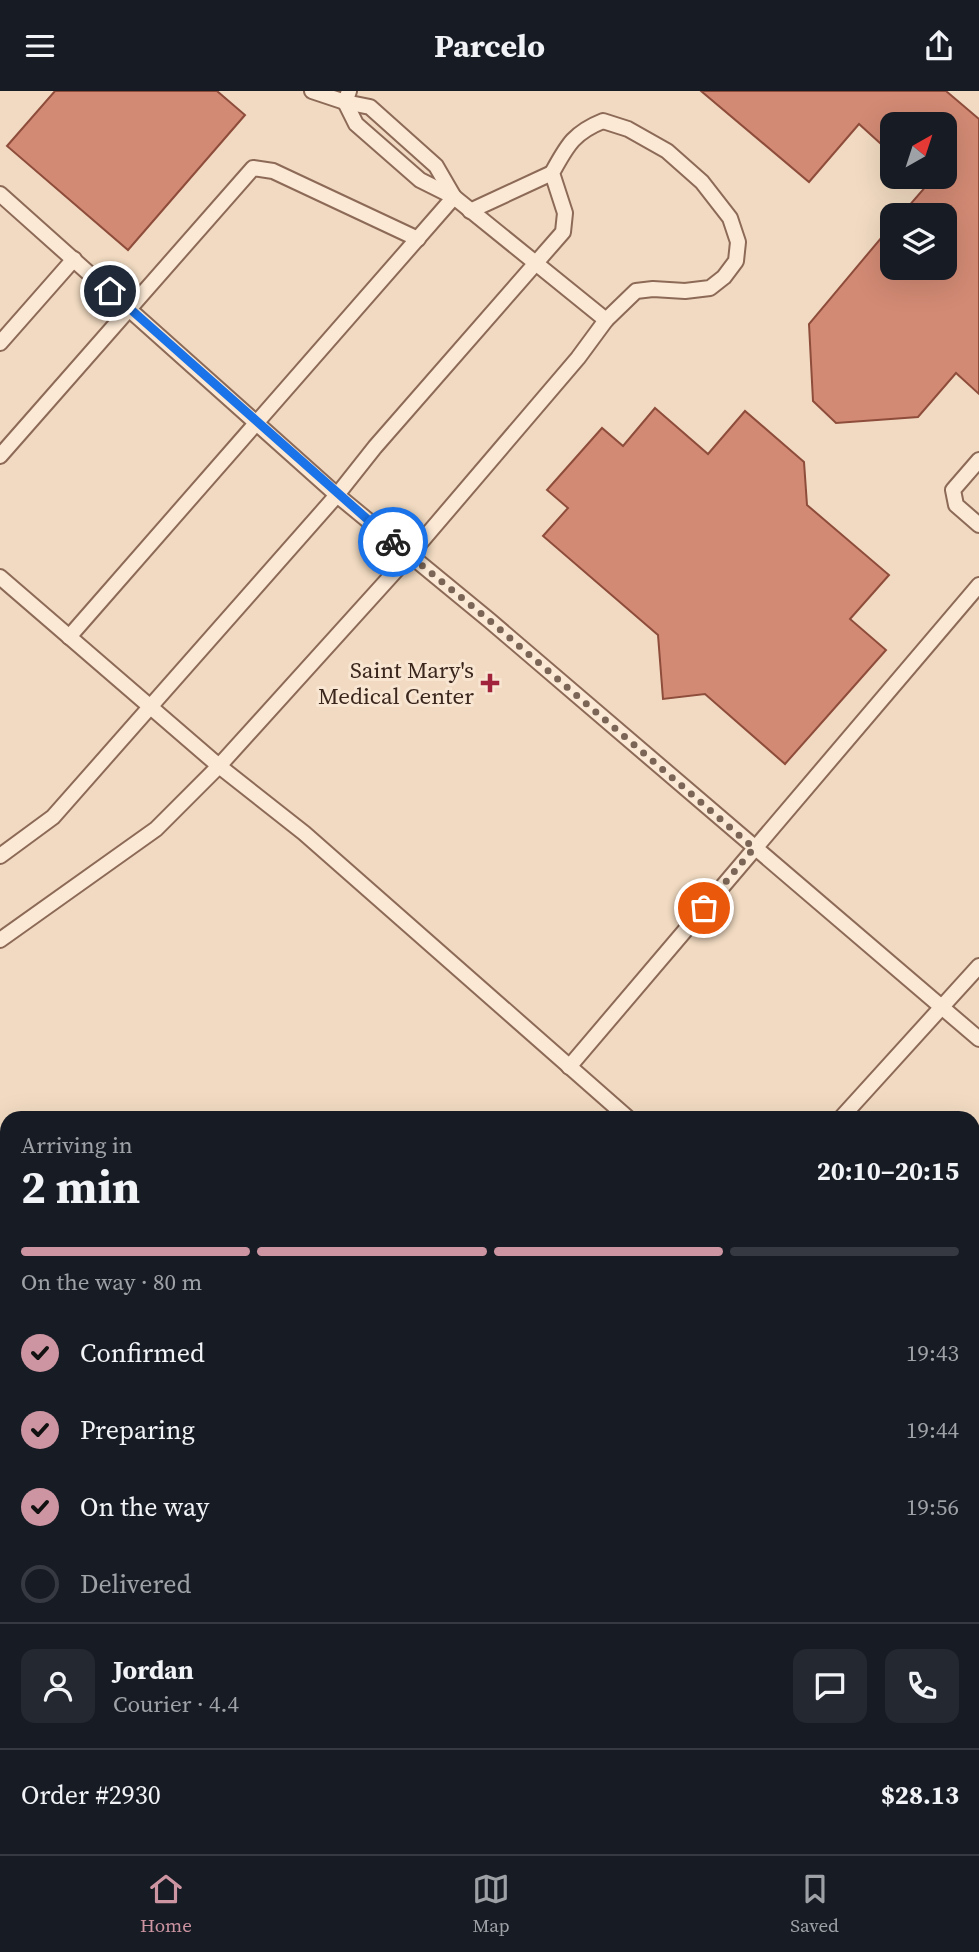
<!DOCTYPE html>
<meta charset="utf-8">
<style>
:root{--surface:#171b24;--page:#242831;--text:#f1f3f6;--muted:#9ea1a6;--line:#363941;--accent:#cd95a2}
body{margin:0;font-family:"Source Serif 4",serif;background:var(--page);color:var(--text);height:100vh;display:flex;flex-direction:column;font-size:26px;white-space:nowrap}
*{box-sizing:border-box;margin:0}
p{font-size:23px;color:var(--muted)}
.icon{flex:none;width:38px;height:38px;fill:none;stroke:currentColor;stroke-width:2;stroke-linecap:round;stroke-linejoin:round}
.map{position:relative;flex:1;overflow:hidden}
.details{position:absolute;left:0px;top:1020px;width:980px;height:744px;display:flex;flex-direction:column;background:var(--surface);border-radius:21px 21px 0 0;box-shadow:0 7px 28px #0002}
.details>*{flex:none}
.needle{width:46px;rotate:39deg}
.fabs{position:absolute;left:880px;top:21px;display:grid;gap:14px}
.fabs a{display:grid;place-items:center;width:77px;height:77px;border-radius:14px;background:var(--surface);box-shadow:0 7px 28px #0002;font-size:35px}
.pin{position:absolute;display:grid;place-items:center;width:60px;height:60px;color:#fff;margin:-30px;border:4px solid #fff;border-radius:50%;box-shadow:0 2px 7px #0007}
.courier{position:absolute;display:grid;place-items:center;width:70px;height:70px;margin:-35px;border:5px solid #1a73e8;border-radius:50%;background:#fff;color:#222;box-shadow:0 2px 9px #0007}
.head em{font-style:normal;font-weight:700}
.head div{display:flex;flex-direction:column-reverse}
.head{display:flex;align-items:center;justify-content:space-between;height:119px;padding:0 21px}
h1{font-size:46px;font-weight:700;line-height:52px}
.bar{display:grid;grid-template-columns:repeat(4,1fr);gap:10px 7px;align-content:center;height:84px;padding:0 21px}
.bar i{height:9px;border-radius:5px;background:var(--line)}
.bar .active{background:var(--accent)}
.bar p{grid-column:span 4}
.line{display:flex;align-items:center;gap:18px;padding:0 21px;border-top:2px solid var(--line)}
.line div{flex:1}
.round{display:grid;place-items:center;flex:none;width:74px;height:74px;border-radius:14px;background:var(--page)}
ol{padding:0 21px;list-style:none}
li{display:flex;align-items:center;gap:21px;height:77px}
li p{margin-inline-start:auto}
li .icon{padding:7px;border-radius:50%;background:var(--accent);color:#111;stroke-width:4}
li:last-child{color:var(--muted)}
li i{width:38px;height:38px;border:4px solid var(--line);border-radius:50%}
header{display:flex;justify-content:space-between;align-items:center;height:91px;padding:0 21px;background:var(--surface);font-size:32px;font-weight:700}
.dock{display:flex;justify-content:space-around;align-items:center;height:98px;border-top:2px solid var(--line);background:var(--surface);font-size:19px;color:var(--muted)}
.dock a{display:grid;justify-items:center;gap:4px}
.dock .active{color:var(--accent)}
.map>svg:first-child{display:block}
.building{fill:#d28a74;stroke:#8e4c3b;stroke-width:2}
.lines{fill:none;stroke-linecap:round;stroke-linejoin:round}
.lane-casing{stroke:#8c6a57;stroke-width:18}
.street-casing{stroke:#8c6a57;stroke-width:32}
.secondary-casing{stroke:#6e4b3a;stroke-width:42}
.lane{stroke:#fbe9d5;stroke-width:14}
.street{stroke:#fbe9d5;stroke-width:28}
.secondary{stroke:#fbe9d5;stroke-width:38}
.rail-casing{stroke:#3b261d;stroke-width:8}
.rail{stroke:#f8e6d2;stroke-width:5;stroke-dasharray:16;stroke-linecap:butt}
.done{stroke:#7b6556;stroke-width:7;stroke-dasharray:0 12.6}
.route{stroke:#1a73e8;stroke-width:9}
.poi-dot{fill:#a0223b;stroke:#f8e6d2;stroke-width:2.5}
.labels{text-anchor:middle;dominant-baseline:central;stroke-width:6;stroke-linejoin:round;paint-order:stroke}
.poi-label{font-size:23px;fill:#3b261d;stroke:#f8e6d2;text-anchor:end}
</style>
<header><svg class="icon" aria-label="menu" viewBox="0 0 24 24"><path d="M4 6h16M4 12h16M4 18h16"/></svg>Parcelo<svg class="icon" aria-label="share" viewBox="0 0 24 24"><path d="M12 15V3M7 8l5-5 5 5M5 13v7h14v-7"/></svg></header>
<div class="map">
<svg width="979" height="1763" viewBox="0 0 979 1763">
<rect width="100%" height="100%" fill="#f1dac1"/>
<!-- building -->
<g class="building">
<polygon points="55,0 217,0 245,24 128,159 7,55"/>
<polygon points="701,0 946,0 979,28 979,303 956,282 918,326 836,332 813,310 809,233 892,134 892,177 945,177 945,124 901,124 928,93 919,86 945,86 945,33 892,33 892,63 859,33 809,91"/>
<polygon points="655,317 708,363 745,320 804,371 807,414 889,484 850,528 886,559 785,673 705,603 663,608 658,544 543,445 568,417 547,399 602,337 623,355"/>
<polygon points="6,1357 7,1358 7,1415 0,1409 0,1364"/>
<polygon points="0,1570 5,1574 7,1572 7,1602 0,1611"/>
<polygon points="979,1727 979,1754 973,1749 973,1734"/>
<rect x="166" y="1757" width="76" height="6"/>
</g>
<g class="lines">
<defs>
<g id="lane">
<polyline points="312,0 345,11 370,16 436,75 454,106"/>
<polyline points="349,0 345,11 356,33 420,89 454,106 606,229"/>
<polyline points="0,103 337,404 489,529 979,948"/>
<polyline points="470,120 552,82"/>
<polyline points="0,252 74,168"/>
<polyline points="0,365 253,77 273,80 418,148"/>
<polyline points="979,369 953,399 956,414 979,434"/>
<polyline points="0,486 219,675 304,742 628,1027"/>
<polyline points="69,546 454,106"/>
<path d="M 0,765 L 53,726 L 337,404 L 375,356 L 563,141 L 565,122 L 552,82 C 567,55 573,42 603,30 L 628,38 L 667,60 L 702,91 L 730,127 L 738,151 L 736,170 L 724,186 L 710,197 L 685,200 L 653,198 L 636,200 L 606,229 L 578,267 L 409,465 L 219,675 L 156,738 L 0,849"/>
<polyline points="569,976 979,494"/>
<polyline points="841,1027 979,875"/>
</g>
<polyline id="street" points="14,1757 21,1763"/>
<g id="secondary">
<polyline points="973,1109 979,1103"/>
<polyline points="0,1152 7,1158"/>
<polyline points="0,1255 7,1261"/>
<polyline points="577,1757 584,1763"/>
<polyline points="656,1757 663,1763"/>
<polyline points="363,1763 368,1757"/>
</g>
</defs>
<!-- lane casing -->
<use href="#lane" class="lane-casing"/>
<!-- street casing -->
<use href="#street" class="street-casing"/>
<!-- secondary casing -->
<use href="#secondary" class="secondary-casing"/>
<!-- lane -->
<use href="#lane" class="lane"/>
<!-- street -->
<use href="#street" class="street"/>
<!-- secondary -->
<use href="#secondary" class="secondary"/>
<defs>
<g id="rail">
<polyline points="973,1482 979,1475"/>
<polyline points="973,1510 979,1504"/>
<polyline points="706,1763 712,1757"/>
<polyline points="732,1763 737,1757"/>
</g>
</defs>
<!-- rail casing -->
<use href="#rail" class="rail-casing"/>
<!-- rail -->
<use href="#rail" class="rail"/>
</g>
<g class="lines">
<!-- done -->
<polyline class="done" points="393,451 489,529 754,757 704,817"/>
<!-- route -->
<polyline class="route" points="110,200 393,451"/>
</g>
<!-- markers -->
<path class="poi-dot" d="M486.5 581.5h7v7h7v7h-7v7h-7v-7h-7v-7h7z"/>
<g class="labels">
<!-- poi labels -->
<g class="poi-label">
<text x="474" y="579">Saint Mary's<tspan x="474" dy="26">Medical Center</tspan></text>
</g>
</g>
</svg>
<div class="fabs">
<a><svg class="needle" viewBox="-14 -14 28 28"><path d="M0-13l5 13h-10z" fill="#e53935"/><path d="M0 13l5-13h-10z" fill="#9ea1a6"/></svg></a>
<a><svg class="icon" aria-label="layers" viewBox="0 0 24 24"><path d="M12 4l9 5-9 5-9-5zM3 14l9 5 9-5"/></svg></a>
</div>
<div class="pin" style="left:704px;top:817px;background:#ea580c"><svg class="icon" aria-label="bag" viewBox="0 0 24 24"><path d="M5 8h14l-1 12H6zM9 8a3 3 0 0 1 6 0"/></svg></div>
<div class="pin" style="left:110px;top:200px;background:#1f2937"><svg class="icon" aria-label="home" viewBox="0 0 24 24"><path d="M3 11l9-7 9 7M6 9v11h12V9"/></svg></div>
<div class="courier" style="left:393px;top:451px"><svg class="icon" aria-label="bike" viewBox="0 0 24 24"><circle cx="6" cy="16" r="4"/><circle cx="18" cy="16" r="4"/><path d="M6 16l4-8h5l3 8M10 8l3 8H6M13 5h3"/></svg></div>
<section class="details">
<div class="head"><div><h1>2 min</h1><p>Arriving in</p></div><em>20:10–20:15</em></div>
<div class="bar"><i class="active"></i><i class="active"></i><i class="active"></i><i></i><p>On the way · 80 m</p></div>
<ol>
<li><svg class="icon" aria-label="check" viewBox="0 0 24 24"><path d="M5 12l5 5 9-10"/></svg>Confirmed<p>19:43</p></li>
<li><svg class="icon" aria-label="check" viewBox="0 0 24 24"><path d="M5 12l5 5 9-10"/></svg>Preparing<p>19:44</p></li>
<li><svg class="icon" aria-label="check" viewBox="0 0 24 24"><path d="M5 12l5 5 9-10"/></svg>On the way<p>19:56</p></li>
<li><i></i>Delivered</li>
</ol>
<div class="line" style="height:126px"><a class="round"><svg class="icon" aria-label="person" viewBox="0 0 24 24"><circle cx="12" cy="8" r="4"/><path d="M4 21q1-7 8-7t8 7"/></svg></a><div><b>Jordan</b><p>Courier · 4.4</p></div><a class="round"><svg class="icon" aria-label="chat" viewBox="0 0 24 24"><path d="M4 5h16v11H9l-5 4z"/></svg></a><a class="round"><svg class="icon" aria-label="phone" viewBox="0 0 24 24"><path d="M5 4h4l2 5-3 2q2 4 5 5l2-3 5 2v4C11 20 4 13 5 4z"/></svg></a></div>
<div class="line" style="height:91px"><div>Order #2930</div><b>$28.13</b></div>
</section>
</div>
<nav class="dock">
<a class="active"><svg class="icon" aria-label="home" viewBox="0 0 24 24"><path d="M3 11l9-7 9 7M6 9v11h12V9"/></svg>Home</a>
<a><svg class="icon" aria-label="map" viewBox="0 0 24 24"><path d="M3 6l6-2 6 2 6-2v14l-6 2-6-2-6 2zM9 4v14M15 6v14"/></svg>Map</a>
<a><svg class="icon" aria-label="saved" viewBox="0 0 24 24"><path d="M7 4h10v16l-5-4-5 4z"/></svg>Saved</a>
</nav>
